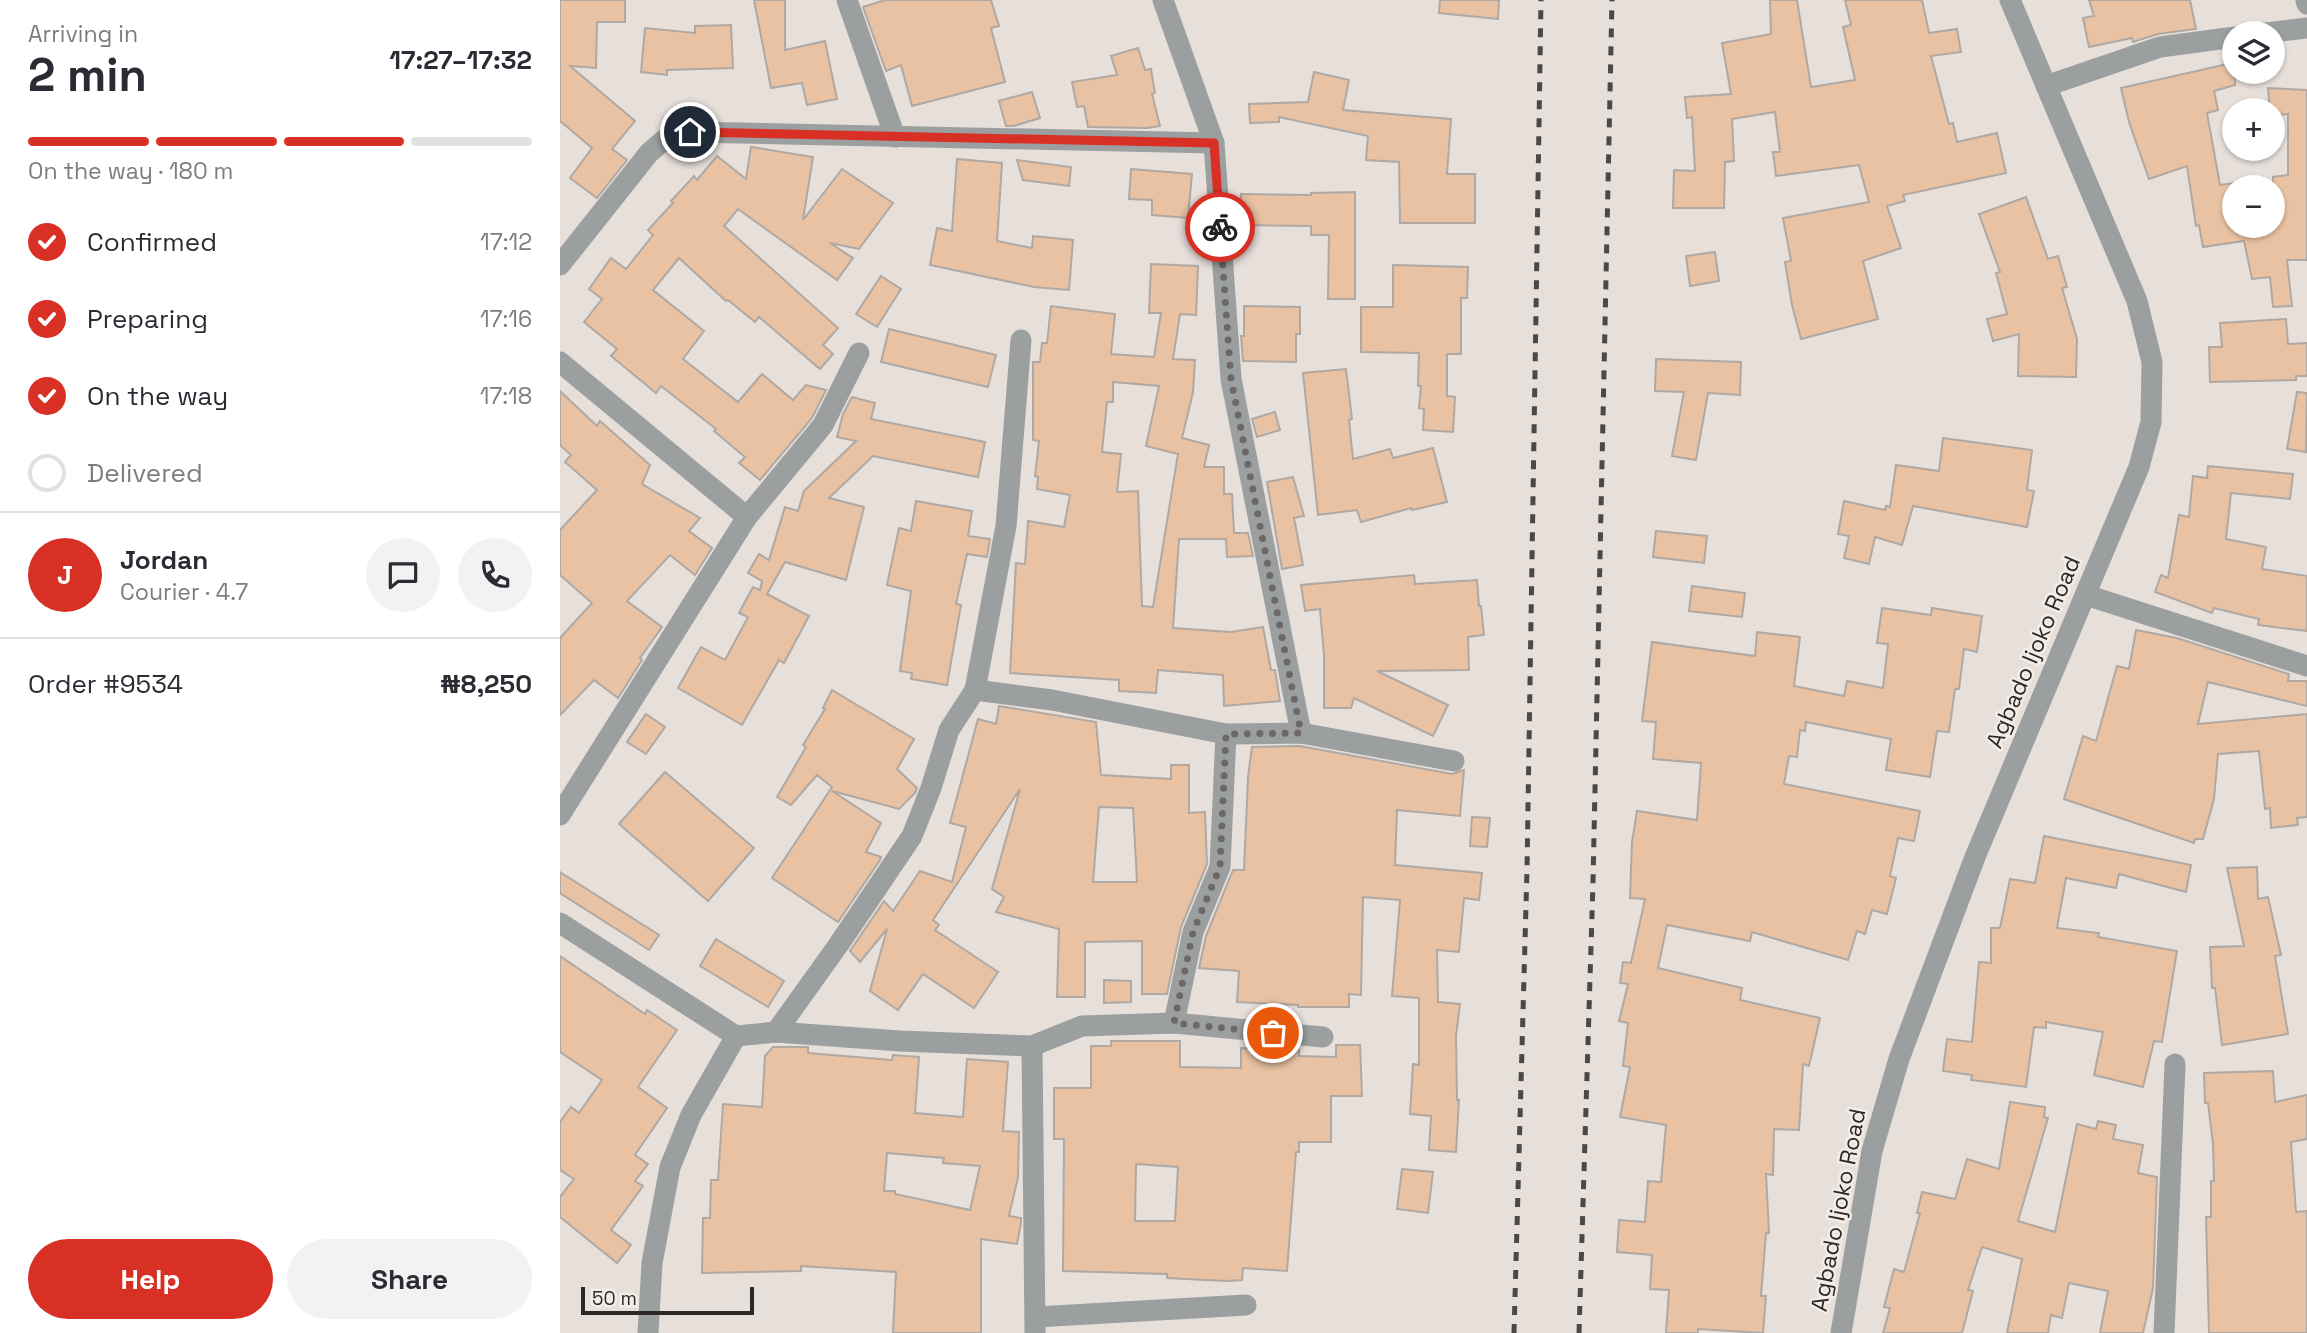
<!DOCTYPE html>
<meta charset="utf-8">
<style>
:root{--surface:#fff;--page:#f2f2f3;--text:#2b2b33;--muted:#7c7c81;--line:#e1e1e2;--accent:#d93025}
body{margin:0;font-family:"Space Grotesk",sans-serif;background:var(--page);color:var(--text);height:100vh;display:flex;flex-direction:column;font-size:26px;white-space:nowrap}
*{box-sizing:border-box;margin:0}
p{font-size:23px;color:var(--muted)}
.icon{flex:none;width:38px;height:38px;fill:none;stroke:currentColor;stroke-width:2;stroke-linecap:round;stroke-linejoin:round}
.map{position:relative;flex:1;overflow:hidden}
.details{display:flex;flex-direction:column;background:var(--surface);width:560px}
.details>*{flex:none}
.buttons{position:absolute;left:1662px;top:21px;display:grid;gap:14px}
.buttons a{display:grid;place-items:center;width:63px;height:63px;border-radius:50%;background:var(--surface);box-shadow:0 2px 5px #0004;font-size:35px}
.scale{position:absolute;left:21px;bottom:18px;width:173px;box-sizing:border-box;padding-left:7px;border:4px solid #2b2826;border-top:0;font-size:19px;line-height:24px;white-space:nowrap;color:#2b2826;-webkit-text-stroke:5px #f4ede7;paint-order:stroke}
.pin{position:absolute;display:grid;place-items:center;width:60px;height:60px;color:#fff;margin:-30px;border:4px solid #fff;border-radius:50%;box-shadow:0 2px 7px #0007}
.courier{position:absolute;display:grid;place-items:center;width:70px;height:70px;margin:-35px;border:5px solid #d93025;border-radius:50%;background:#fff;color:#222;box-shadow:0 2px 9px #0007}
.head em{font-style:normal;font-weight:600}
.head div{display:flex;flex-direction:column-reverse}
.head{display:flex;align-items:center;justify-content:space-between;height:119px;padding:0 28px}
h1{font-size:46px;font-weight:600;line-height:52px}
.bar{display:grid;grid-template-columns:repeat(4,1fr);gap:10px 7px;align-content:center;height:84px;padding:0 28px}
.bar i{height:9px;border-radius:5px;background:var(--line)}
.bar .on{background:var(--accent)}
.bar p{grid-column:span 4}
.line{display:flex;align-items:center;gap:18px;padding:0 28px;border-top:2px solid var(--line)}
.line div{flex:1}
.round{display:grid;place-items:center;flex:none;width:74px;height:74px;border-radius:37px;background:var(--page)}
ol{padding:0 28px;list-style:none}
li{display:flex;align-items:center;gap:21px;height:77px}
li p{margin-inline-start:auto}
li .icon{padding:7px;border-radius:50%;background:var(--accent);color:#fff;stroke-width:4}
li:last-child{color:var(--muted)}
li i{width:38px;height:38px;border:4px solid var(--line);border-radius:50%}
.primary-button{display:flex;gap:14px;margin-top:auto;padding:14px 28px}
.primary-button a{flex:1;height:80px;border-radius:42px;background:var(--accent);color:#fff;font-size:28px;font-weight:600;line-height:80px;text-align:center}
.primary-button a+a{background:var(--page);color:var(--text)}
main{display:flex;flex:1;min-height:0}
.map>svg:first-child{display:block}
.building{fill:#e8c2a3;stroke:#afa8a3;stroke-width:2;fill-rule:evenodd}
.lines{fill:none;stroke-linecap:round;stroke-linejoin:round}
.minor{stroke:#9b9f9f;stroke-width:21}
.rail{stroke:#4c4846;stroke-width:5;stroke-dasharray:9 9;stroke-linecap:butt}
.done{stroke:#6d6865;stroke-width:7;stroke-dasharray:0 12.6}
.route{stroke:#d93025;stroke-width:9}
.labels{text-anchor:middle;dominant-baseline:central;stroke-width:5;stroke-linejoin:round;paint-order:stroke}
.street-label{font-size:23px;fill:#2b2826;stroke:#f4ede7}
</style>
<main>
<section class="details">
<div class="head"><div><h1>2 min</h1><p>Arriving in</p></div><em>17:27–17:32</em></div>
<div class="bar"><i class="on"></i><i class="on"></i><i class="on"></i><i></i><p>On the way · 180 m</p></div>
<ol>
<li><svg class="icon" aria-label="check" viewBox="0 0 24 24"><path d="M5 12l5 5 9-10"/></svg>Confirmed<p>17:12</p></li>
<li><svg class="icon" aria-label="check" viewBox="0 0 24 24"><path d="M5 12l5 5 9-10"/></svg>Preparing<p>17:16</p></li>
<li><svg class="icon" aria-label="check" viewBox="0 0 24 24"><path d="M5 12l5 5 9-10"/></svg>On the way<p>17:18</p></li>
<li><i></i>Delivered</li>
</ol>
<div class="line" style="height:126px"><b class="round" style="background:var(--accent);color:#fff">J</b><div><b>Jordan</b><p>Courier · 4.7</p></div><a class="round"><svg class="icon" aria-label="chat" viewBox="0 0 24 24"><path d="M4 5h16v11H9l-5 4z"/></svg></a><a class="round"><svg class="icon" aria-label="phone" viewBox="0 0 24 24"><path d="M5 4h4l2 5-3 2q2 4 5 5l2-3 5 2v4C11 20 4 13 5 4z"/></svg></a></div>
<div class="line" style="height:91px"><div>Order #9534</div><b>₦8,250</b></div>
<div class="primary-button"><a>Help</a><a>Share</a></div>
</section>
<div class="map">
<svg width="1747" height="1333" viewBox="0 0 1747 1333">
<rect width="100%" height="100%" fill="#e7dfda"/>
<!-- building -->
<g class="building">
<polygon points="0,0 65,0 65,22 37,22 36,68 10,66 75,121 52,149 67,160 37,198 10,178 32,148 0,121"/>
<polygon points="194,0 225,0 225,50 265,41 277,99 247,105 242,83 211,88"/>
<polygon points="325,0 431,0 439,26 431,28 445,82 352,106 341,65 326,71 303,7"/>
<polygon points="880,0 939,0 938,19 879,13"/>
<polygon points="1210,0 1237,0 1251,87 1295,80 1283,27 1291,25 1285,0 1362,0 1369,33 1397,29 1401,52 1371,56 1389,124 1393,123 1397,142 1437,133 1446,173 1343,195 1345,201 1327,206 1341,248 1303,261 1318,319 1241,339 1232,305 1225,262 1231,261 1223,218 1309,202 1299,165 1216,176 1213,152 1220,152 1215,112 1172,119 1174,161 1165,162 1164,208 1113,208 1114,170 1135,171 1132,117 1127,118 1125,97 1171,94 1162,43 1211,34"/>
<polygon points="1529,0 1630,0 1636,29 1598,34 1573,42 1572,38 1529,47 1523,18 1534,16"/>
<polygon points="171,25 173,68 107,70 107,75 81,72 85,28 135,33 135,26"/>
<polygon points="578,48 585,70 591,69 595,93 592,94 600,126 587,128 528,127 524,106 517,107 512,82 557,75 551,56"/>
<polygon points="1668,64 1669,68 1675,67 1675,85 1654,91 1658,110 1647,113 1660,185 1675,183 1675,226 1713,226 1713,177 1728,175 1728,114 1713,116 1713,110 1710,110 1708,88 1747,90 1747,260 1727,260 1732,306 1713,307 1710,277 1692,279 1684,241 1643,247 1639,225 1636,226 1627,166 1589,179 1569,122 1561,88"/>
<polygon points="754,72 789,80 783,110 891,119 887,174 915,174 915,223 840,223 839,162 806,160 808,136 719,117 719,122 690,123 689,104 748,102"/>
<polygon points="472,92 480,118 454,126 446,126 439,101"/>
<polygon points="191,147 253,157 243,220 282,169 333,203 299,249 270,243 293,258 277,280 178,209 164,226 278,328 263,345 273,354 260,369 199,317 195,322 168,300 166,301 119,258 93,290 144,331 123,359 178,402 202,374 233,400 246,385 266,390 252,418 200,480 179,463 185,457 154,431 156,429 101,386 96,393 51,356 57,349 24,322 42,299 29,289 51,258 66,269 93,235 88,230 113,203 111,201 134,176 137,180 157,156 186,179"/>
<polygon points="397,159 442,163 437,241 472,248 473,236 513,240 509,290 474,287 370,265 377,228 392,231"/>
<polygon points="457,160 511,167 509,186 463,180"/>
<polygon points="571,169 632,174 628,218 592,215 592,200 569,199"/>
<polygon points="795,192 795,299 768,299 769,235 751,235 751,226 680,225 681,194 751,195 751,193"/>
<polygon points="1466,197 1488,259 1498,256 1507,287 1502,288 1517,339 1516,377 1458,376 1459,334 1433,341 1427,319 1447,314 1436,273 1440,272 1419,214"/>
<polygon points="1155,252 1159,281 1130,286 1126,256"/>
<path d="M 591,264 L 638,266 L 636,315 L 620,314 L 613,359 L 635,360 L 633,392 L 622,438 L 649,445 L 644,467 L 664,467 L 664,494 L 672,494 L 674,533 L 688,533 L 693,556 L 667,557 L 666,539 L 619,539 L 613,628 L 671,632 L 703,627 L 711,670 L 715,670 L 720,701 L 664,706 L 663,675 L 598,670 L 596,693 L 559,691 L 559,680 L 450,673 L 456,563 L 465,564 L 468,521 L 504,527 L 510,495 L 477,489 L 478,477 L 475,476 L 479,441 L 473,440 L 473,362 L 480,362 L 482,343 L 487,343 L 491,306 L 555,314 L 551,354 L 594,357 L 601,313 L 589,313 ZM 553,382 L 599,386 L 586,446 L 618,454 L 593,607 L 582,606 L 578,491 L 557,492 L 561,454 L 542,452 L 547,402 L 553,402 Z"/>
<polygon points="833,265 908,267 907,298 901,298 901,354 887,354 887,396 895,397 893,432 863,430 864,409 859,408 861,386 858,386 859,353 801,352 801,307 833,307"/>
<polygon points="321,276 341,289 317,327 296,314"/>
<polygon points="684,306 740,307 740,334 736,334 736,362 683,361 681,336 684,336"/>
<polygon points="1726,319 1728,344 1747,343 1747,376 1736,376 1736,380 1650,382 1649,347 1662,347 1660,323"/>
<polygon points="329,329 436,355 428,387 321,362"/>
<polygon points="1096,359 1181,362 1180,395 1148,393 1136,460 1112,456 1124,392 1095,391"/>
<polygon points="786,369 792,419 789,420 793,459 830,449 833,458 873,448 887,502 852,510 851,508 801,522 797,510 758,515 743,373"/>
<polygon points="0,391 37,426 40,421 90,465 82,484 140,518 129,531 152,548 135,575 110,555 67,601 102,627 80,658 82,660 58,698 34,680 0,715 0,638 32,603 0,575 0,530 37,490 5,462 11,455 0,445"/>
<polygon points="1737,392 1747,393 1746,452 1727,449"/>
<polygon points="292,397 315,403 311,419 425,442 418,477 313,456 269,498 304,507 286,580 225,562 207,594 249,616 224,663 219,660 182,725 118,688 141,647 165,660 188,617 179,613 193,587 200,590 202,581 188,573 199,554 209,560 225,507 238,511 244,491 296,441 277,437 283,414"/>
<polygon points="715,412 720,430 697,437 692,419"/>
<polygon points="1383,438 1472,450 1467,490 1474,491 1467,527 1353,506 1342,545 1315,537 1309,564 1284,558 1289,536 1278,534 1284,501 1325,510 1326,506 1330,507 1336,465 1379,471"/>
<polygon points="1648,466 1733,474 1730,499 1671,493 1666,539 1706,547 1702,569 1747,576 1747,631 1698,625 1699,619 1654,608 1652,613 1595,592 1601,575 1608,578 1619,515 1629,517 1633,476 1647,478"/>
<polygon points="733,477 744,516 734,518 743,565 722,569 707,482"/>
<polygon points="356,501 412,511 408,536 430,539 427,557 407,554 396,604 401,605 387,685 351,679 352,673 340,671 351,591 327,585 339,528 351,531"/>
<polygon points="1096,531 1147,536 1144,563 1093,557"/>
<polygon points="854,575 855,584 917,580 919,606 921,606 924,635 908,637 909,670 817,671 888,705 873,736 794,698 791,708 764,708 764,655 760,609 745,611 741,585"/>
<polygon points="1132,586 1185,593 1182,617 1129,611"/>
<polygon points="1322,608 1371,615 1372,608 1422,616 1417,652 1404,649 1399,689 1395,689 1389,732 1377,731 1370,777 1326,770 1331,739 1246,722 1245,731 1240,730 1237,757 1229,756 1224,784 1360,811 1354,841 1338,838 1330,876 1336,878 1327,914 1312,910 1305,934 1297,931 1288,960 1192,932 1190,941 1107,925 1098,968 1182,988 1180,1000 1260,1018 1249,1066 1243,1064 1239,1130 1214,1129 1213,1175 1206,1174 1209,1233 1206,1233 1201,1296 1206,1296 1203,1333 1138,1329 1138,1333 1106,1333 1109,1290 1090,1289 1092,1255 1057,1252 1059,1220 1085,1222 1088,1181 1101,1182 1106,1125 1060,1117 1070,1067 1063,1066 1068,1023 1059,1021 1068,984 1060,983 1063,962 1071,963 1085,899 1070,898 1072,842 1077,811 1137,820 1141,763 1093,759 1096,722 1082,721 1092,642 1195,656 1197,632 1240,637 1234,686 1284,696 1287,681 1323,688 1328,644 1317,643"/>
<polygon points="1576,630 1617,638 1729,674 1728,681 1747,681 1747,706 1648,682 1638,724 1747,714 1747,817 1737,818 1738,825 1711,828 1710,808 1705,809 1699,751 1658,754 1654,799 1643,839 1635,839 1634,843 1504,799 1523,736 1536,741 1557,666 1569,669"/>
<polygon points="272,690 354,739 337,769 357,788 355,793 339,809 272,791 321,823 306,852 321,857 320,860 278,922 212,878 272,787 257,775 231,805 217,797 246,747 243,745 265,709 263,708"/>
<path d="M 439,706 L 536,722 L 541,775 L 611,779 L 611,765 L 629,765 L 629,813 L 645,812 L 647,864 L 621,927 L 607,994 L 582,994 L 582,941 L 525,942 L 525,997 L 497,997 L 499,929 L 436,912 L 444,897 L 432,889 L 460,789 L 373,920 L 379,925 L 375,930 L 438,972 L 414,1008 L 363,974 L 338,1010 L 310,991 L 327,929 L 300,962 L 290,951 L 324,901 L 333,911 L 360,871 L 392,882 L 406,827 L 390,823 L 418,719 L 436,724 ZM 539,807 L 573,808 L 577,882 L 533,882 Z"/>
<polygon points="86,714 105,727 86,754 67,742"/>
<polygon points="740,746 892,774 904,770 900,816 837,810 835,865 922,873 919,900 904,898 899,952 877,950 878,1002 900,1004 896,1036 897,1100 899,1100 896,1152 869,1150 871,1116 850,1114 853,1064 859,1065 859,998 832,996 840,900 803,897 801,995 789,994 789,1007 738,1007 738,1005 677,1002 679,971 639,968 646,936 673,870 684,870 688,777 692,747"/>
<polygon points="105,772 194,848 148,901 59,824"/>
<polygon points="912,817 930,818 927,847 910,846"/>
<polygon points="1484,836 1631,865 1626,892 1559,874 1556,888 1506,878 1497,928 1539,933 1538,937 1617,951 1602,1042 1594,1041 1583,1087 1534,1075 1543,1032 1486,1022 1486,1028 1474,1027 1466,1087 1411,1080 1412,1075 1383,1071 1387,1039 1412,1042 1419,962 1431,963 1431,928 1440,928 1450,879 1475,883"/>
<polygon points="1697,867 1698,899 1708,897 1721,955 1715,956 1728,1034 1662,1045 1655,988 1652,988 1650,947 1684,946 1667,868"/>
<polygon points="0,872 99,935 89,950 0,893"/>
<polygon points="156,939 224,981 208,1007 140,966"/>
<polygon points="0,956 85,1014 87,1010 117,1030 78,1087 107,1108 75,1155 88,1164 75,1181 83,1186 51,1230 71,1245 57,1263 0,1217 0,1197 14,1179 0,1170 0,1122 11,1107 19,1113 42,1080 0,1052"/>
<polygon points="544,980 571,981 571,1002 544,1003"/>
<path d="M 551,1041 L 620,1041 L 620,1067 L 681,1068 L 681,1048 L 739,1050 L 739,1056 L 776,1057 L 776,1045 L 800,1045 L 802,1096 L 771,1096 L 771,1142 L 739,1142 L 739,1152 L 736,1152 L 727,1271 L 683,1268 L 682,1280 L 666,1281 L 607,1278 L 607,1274 L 503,1271 L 504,1139 L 494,1139 L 494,1088 L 531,1088 L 531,1046 L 551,1046 ZM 576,1164 L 618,1167 L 615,1221 L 575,1221 Z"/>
<path d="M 213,1047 L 248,1047 L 248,1053 L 332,1060 L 333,1055 L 359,1057 L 355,1113 L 403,1117 L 407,1059 L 448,1062 L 443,1131 L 459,1132 L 458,1177 L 449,1216 L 461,1218 L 461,1223 L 457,1244 L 421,1239 L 421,1333 L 333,1333 L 336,1272 L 241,1266 L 241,1271 L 142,1273 L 143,1218 L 150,1218 L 151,1180 L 158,1180 L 163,1104 L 202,1107 L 205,1056 ZM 327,1153 L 384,1158 L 383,1163 L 420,1166 L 410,1210 L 335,1194 L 335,1191 L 324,1191 Z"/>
<polygon points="1713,1071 1715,1102 1747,1095 1747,1139 1731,1142 1736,1212 1747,1211 1747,1333 1649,1333 1646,1217 1651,1217 1651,1181 1654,1181 1653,1144 1648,1103 1645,1103 1644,1073"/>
<polygon points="1450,1102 1485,1107 1484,1117 1488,1118 1458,1221 1495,1232 1517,1124 1536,1129 1538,1121 1556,1125 1553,1139 1583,1145 1578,1173 1597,1177 1593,1288 1583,1333 1540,1333 1548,1291 1509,1283 1502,1318 1491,1315 1488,1333 1447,1333 1462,1259 1422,1247 1408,1290 1413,1291 1402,1333 1323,1333 1330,1308 1324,1307 1334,1269 1344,1272 1360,1213 1357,1213 1362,1192 1395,1199 1407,1159 1439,1169"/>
<polygon points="842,1169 873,1172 868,1213 837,1209"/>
</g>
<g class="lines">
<!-- minor -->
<g class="minor">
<polyline points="287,0 335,137"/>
<polyline points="603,0 654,143 671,379 741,733"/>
<polyline points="1746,0 1747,4"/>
<polyline points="1705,33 1747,28"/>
<polyline points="1486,86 1600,47 1675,37"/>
<polyline points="0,265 89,153 104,140 130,132 654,143"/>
<polyline points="0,362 187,517"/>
<polyline points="1526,595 1747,666"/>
<polyline points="415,690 446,526 461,340"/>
<polyline points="0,815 187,517 263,425 299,353"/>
<polyline points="0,923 176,1036 216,1032 340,1041 472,1046 522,1026 614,1023 763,1037"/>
<polyline points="614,1023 633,932 660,867 666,734"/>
<polyline points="216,1032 279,944 352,836 371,788 389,730 415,690 492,700 666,734 741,733 894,761"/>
<polyline points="472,1046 475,1333"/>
<polyline points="476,1317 686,1305"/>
<polyline points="88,1333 92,1263 110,1167 131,1115 176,1036"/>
<polyline points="1281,1333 1312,1151 1339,1059 1415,857 1579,467 1591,422 1592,362 1577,301 1450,0"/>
<polyline points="1604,1333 1615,1064"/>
</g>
<!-- rail -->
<g class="rail">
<polyline points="954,1333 967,870 981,0"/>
<polyline points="1019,1333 1033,882 1052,0"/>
</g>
</g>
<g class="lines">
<!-- done -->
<polyline class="done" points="660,227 671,379 741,733 666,734 660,867 633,932 614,1023 713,1033"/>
<!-- route -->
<polyline class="route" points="130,132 654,143 660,227"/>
</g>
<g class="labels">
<!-- street labels -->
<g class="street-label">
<text transform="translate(1473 652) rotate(-67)">Agbado Ijoko Road</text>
<text transform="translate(1278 1210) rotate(-79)">Agbado Ijoko Road</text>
</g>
</g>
</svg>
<div class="buttons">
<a><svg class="icon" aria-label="layers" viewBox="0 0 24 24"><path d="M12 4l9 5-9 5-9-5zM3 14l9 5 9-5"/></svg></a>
<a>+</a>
<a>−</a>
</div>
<div class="scale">50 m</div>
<div class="pin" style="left:713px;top:1033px;background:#ea580c"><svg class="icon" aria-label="bag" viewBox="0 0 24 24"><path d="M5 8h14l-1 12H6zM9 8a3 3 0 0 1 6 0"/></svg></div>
<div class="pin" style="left:130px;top:132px;background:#1f2937"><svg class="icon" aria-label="home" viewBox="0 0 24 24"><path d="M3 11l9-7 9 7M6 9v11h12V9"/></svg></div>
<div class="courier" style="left:660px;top:227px"><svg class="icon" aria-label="bike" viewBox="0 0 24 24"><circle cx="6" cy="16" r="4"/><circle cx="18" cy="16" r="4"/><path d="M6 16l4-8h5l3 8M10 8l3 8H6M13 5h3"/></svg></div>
</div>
</main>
